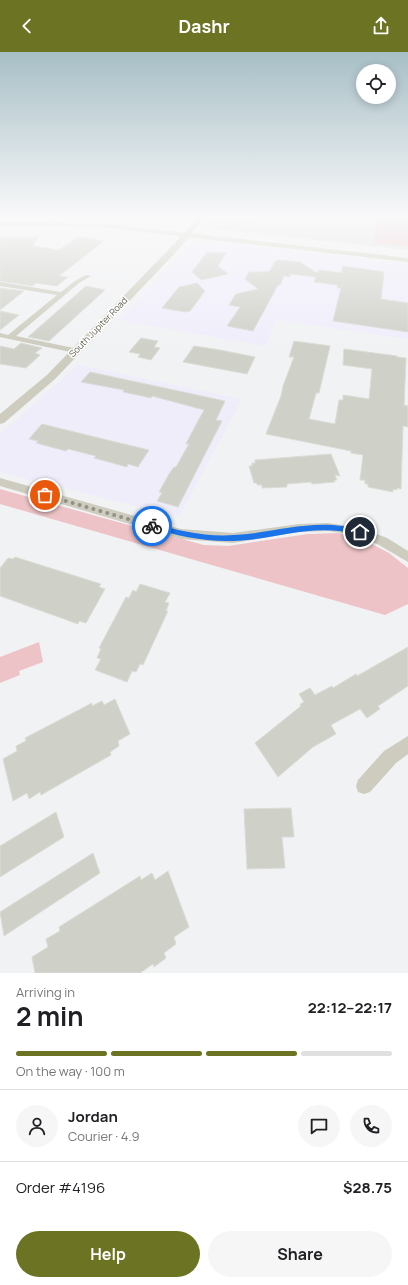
<!DOCTYPE html>
<meta charset="utf-8">
<style>
:root{--surface:#fff;--page:#f6f6f6;--text:#202124;--muted:#757577;--line:#e0e0e0;--accent:#6c7424}
body{margin:0;font-family:Manrope,sans-serif;background:var(--page);color:var(--text);height:100vh;display:flex;flex-direction:column;font-size:15px;white-space:nowrap}
*{box-sizing:border-box;margin:0}
p{font-size:13px;color:var(--muted)}
.icon{flex:none;width:22px;height:22px;fill:none;stroke:currentColor;stroke-width:2;stroke-linecap:round;stroke-linejoin:round}
.map{position:relative;height:921px;overflow:hidden}
.sheet{display:flex;flex-direction:column;background:var(--surface);flex:1}
.sheet>*{flex:none}
.controls{position:absolute;left:356px;top:12px;display:grid;gap:8px}
.controls a{display:grid;place-items:center;width:40px;height:40px;border-radius:50%;background:var(--surface);box-shadow:0 2px 10px #0003;font-size:20px}
.pin{position:absolute;display:grid;place-items:center;width:34px;height:34px;color:#fff;margin:-17px;border:2px solid #fff;border-radius:50%;box-shadow:0 1px 4px #0007}
.courier{position:absolute;display:grid;place-items:center;width:40px;height:40px;margin:-20px;border:3px solid #1a73e8;border-radius:50%;background:#fff;color:#222;box-shadow:0 1px 5px #0007}
.head em{font-style:normal;font-weight:700}
.head div{display:flex;flex-direction:column-reverse}
.head{display:flex;align-items:center;justify-content:space-between;height:68px;padding:0 16px}
h1{font-size:26px;font-weight:700;line-height:30px}
.bar{display:grid;grid-template-columns:repeat(4,1fr);gap:6px 4px;align-content:center;height:48px;padding:0 16px}
.bar i{height:5px;border-radius:3px;background:var(--line)}
.bar .current{background:var(--accent)}
.bar p{grid-column:span 4}
.line{display:flex;align-items:center;gap:10px;padding:0 16px;border-top:1px solid var(--line)}
.line div{flex:1}
.round{display:grid;place-items:center;flex:none;width:42px;height:42px;border-radius:21px;background:var(--page)}
.button{display:flex;gap:8px;margin-top:auto;padding:8px 16px}
.button a{flex:1;height:46px;border-radius:24px;background:var(--accent);color:#fff;font-size:16px;font-weight:700;line-height:46px;text-align:center}
.button a+a{background:var(--page);color:var(--text)}
header{display:flex;justify-content:space-between;align-items:center;height:52px;padding:0 16px;background:var(--accent);color:#fff;font-size:18px;font-weight:700}
.map>svg:first-child{display:block}
.commercial{fill:#f0edfb}
.education{fill:#e0e1e1}
.green{fill:#edc3c7}
.building{fill:#cfd0c8;stroke:#dadcd6}
.lines{fill:none;stroke-linecap:round;stroke-linejoin:round}
.minor{fill:#cdccbe;fill-rule:evenodd}
.tertiary{fill:#cdccbe;fill-rule:evenodd}
.secondary{fill:#d2d3c0;fill-rule:evenodd}
.route{fill:#1a73e8}
.done{stroke:#919185;stroke-width:4;stroke-dasharray:0 7.2}
.labels{text-anchor:middle;dominant-baseline:central;stroke-width:3;stroke-linejoin:round;paint-order:stroke}
.far-street-label{font-size:9px;fill:#5e5d4a;stroke:#fff}
</style>
<header><svg class="icon" aria-label="back" viewBox="0 0 24 24"><path d="M15 5l-7 7 7 7"/></svg>Dashr<svg class="icon" aria-label="share" viewBox="0 0 24 24"><path d="M12 15V3M7 8l5-5 5 5M5 13v7h14v-7"/></svg></header>
<div class="map">
<svg width="408" height="921" viewBox="0 0 408 921">
<rect width="100%" height="100%" fill="#f1f2f3"/>
<!-- commercial -->
<g class="commercial">
<polygon points="105,165 190,165 186,169 172,172"/>
<polygon points="207,189 408,212 408,287 276,268 266,294 118,268 191,192"/>
<polygon points="78,313 242,347 179,465 0,420 0,382"/>
</g>
<!-- education -->
<polygon class="education" points="211,165 408,165 408,198 205,176 203,172"/>
<!-- green -->
<g class="green">
<polygon points="379,165 408,167 408,194 377,191 374,189"/>
<polygon points="0,437 114,469 204,493 228,494 308,482 338,481 364,488 389,501 408,516 408,552 385,563 0,452"/>
<polygon points="39,590 43,610 19,619 20,623 0,631 0,605"/>
</g>
<!-- building -->
<g class="building">
<polygon points="0,185 38,185 33,194 59,198 78,185 104,189 59,224 68,225 57,234 36,231 32,234 0,229"/>
<polygon points="207,200 226,201 218,214 228,222 201,228 192,220"/>
<polygon points="279,208 300,210 317,221 319,218 341,221 343,214 384,220 381,247 408,251 408,280 333,269 341,236 337,236 338,233 314,230 316,225 291,222 290,225 284,224 280,233 278,233 253,279 227,274 240,255 229,253 236,242 258,237 245,227 249,220 263,220 270,219 275,209"/>
<polygon points="197,231 205,239 190,259 185,260 162,256 179,235"/>
<polygon points="86,234 105,238 49,289 28,285"/>
<polygon points="0,236 24,239 0,258"/>
<polygon points="0,259 19,263 0,278"/>
<polygon points="141,286 158,289 154,295 160,296 151,308 138,305 140,302 129,300"/>
<polygon points="294,289 330,294 319,341 316,341 309,367 335,372 339,348 343,348 343,343 369,347 372,317 343,313 344,297 397,304 397,305 406,306 404,353 408,354 408,375 403,374 401,437 397,436 397,438 393,437 393,440 368,435 368,432 365,432 365,428 360,428 363,403 351,401 351,399 266,382 281,344 283,334 294,305 289,305"/>
<polygon points="21,291 42,296 35,301 40,303 26,316 0,312 0,294 14,297"/>
<polygon points="194,294 220,298 255,305 247,322 183,310"/>
<polygon points="90,320 225,349 216,368 222,369 178,455 157,449 162,441 159,440 169,422 174,415 176,415 189,392 186,392 190,384 204,358 152,344 151,346 142,344 123,340 124,338 81,330"/>
<polygon points="42,372 99,386 149,398 138,415 128,412 127,415 94,406 96,404 68,397 66,399 36,391 38,389 29,387"/>
<polygon points="331,402 340,424 335,423 337,428 334,428 335,430 312,432 311,430 287,432 287,435 262,436 262,433 257,433 257,431 254,431 249,414 252,414 252,411 255,411 255,408"/>
<polygon points="15,505 101,532 99,535 105,537 86,571 79,569 78,572 0,544 0,516 8,506 13,507"/>
<polygon points="140,532 170,541 165,550 169,551 166,559 168,559 143,613 140,612 136,620 132,619 127,630 95,618 101,607 97,606 101,597 99,596 126,545 129,546 133,538 136,540"/>
<polygon points="408,595 408,634 378,654 380,657 367,666 360,657 331,673 336,682 313,695 278,725 255,691 301,654 300,652 304,650 299,642 310,636 315,643 332,634 333,636 356,622 357,624"/>
<polygon points="115,647 130,682 118,689 119,694 110,700 111,703 41,743 40,740 29,747 27,741 13,749 3,707 17,699 16,694 26,689 25,686 92,651 92,654 102,649 104,653"/>
<polygon points="291,756 294,785 282,785 285,816 247,817 244,757"/>
<polygon points="56,760 64,785 0,825 0,794"/>
<polygon points="93,801 100,821 4,884 0,860"/>
<polygon points="168,819 189,875 174,885 176,892 164,901 166,906 154,915 153,912 140,921 35,921 32,905 48,895 46,887 60,879 59,875 140,824 141,828 152,821 155,828"/>
</g>
<g class="lines">
<!-- minor -->
<g class="minor">
<polygon points="86,223 91,224 79,231 16,284 78,297 78,301 75,301 0,285 0,281 8,283 57,243 0,234 0,230 61,240 75,229"/>
<polygon points="0,426 181,477 233,481 299,472 328,471 356,475 374,481 387,486 408,499 408,510 379,493 366,487 342,481 328,479 299,480 233,491 181,487 0,434"/>
<polygon points="408,684 408,702 396,711 370,740 364,742 358,740 356,734 358,728 384,699"/>
</g>
<!-- tertiary -->
<polygon class="tertiary" points="199,165 205,165 177,199 55,327 4,371 0,372 0,362 47,323 171,195"/>
<!-- secondary -->
<polygon class="secondary" points="0,170 99,171 408,206 408,210 99,175 0,174"/>
</g>
<!-- sky -->
<linearGradient id="sky" x2="0" y2="1"><stop stop-color="#a7bfc6"/><stop offset="0.56" stop-color="#f9f9fa"/><stop offset="1" stop-color="#f9f9fa" stop-opacity="0"/></linearGradient>
<rect width="408" height="294" fill="url(#sky)"/>
<!-- route -->
<path class="route" d="M 152,471 C 179,479 206,485 234,483 C 278,481 318,464 362,479 L 363,480 L 360,483 C 312,470 280,487 233,489 C 205,490 177,484 150,475 L 150,472 Z"/>
<g class="lines">
<!-- done -->
<polyline class="done" points="45,443 152,474"/>
</g>
<g class="labels">
<!-- far-street labels -->
<g class="far-street-label">
<text transform="translate(98 275) rotate(-46)">South Jupiter Road</text>
</g>
</g>
</svg>
<div class="controls">
<a><svg class="icon" aria-label="locate" viewBox="0 0 24 24"><circle cx="12" cy="12" r="6"/><path d="M12 2v4M12 18v4M2 12h4M18 12h4"/></svg></a>
</div>
<div class="pin" style="left:45px;top:443px;background:#ea580c"><svg class="icon" aria-label="bag" viewBox="0 0 24 24"><path d="M5 8h14l-1 12H6zM9 8a3 3 0 0 1 6 0"/></svg></div>
<div class="pin" style="left:360px;top:480px;background:#1f2937"><svg class="icon" aria-label="home" viewBox="0 0 24 24"><path d="M3 11l9-7 9 7M6 9v11h12V9"/></svg></div>
<div class="courier" style="left:152px;top:474px"><svg class="icon" aria-label="bike" viewBox="0 0 24 24"><circle cx="6" cy="16" r="4"/><circle cx="18" cy="16" r="4"/><path d="M6 16l4-8h5l3 8M10 8l3 8H6M13 5h3"/></svg></div>
</div>
<section class="sheet">
<div class="head"><div><h1>2 min</h1><p>Arriving in</p></div><em>22:12–22:17</em></div>
<div class="bar"><i class="current"></i><i class="current"></i><i class="current"></i><i></i><p>On the way · 100 m</p></div>
<div class="line" style="height:72px"><a class="round"><svg class="icon" aria-label="person" viewBox="0 0 24 24"><circle cx="12" cy="8" r="4"/><path d="M4 21q1-7 8-7t8 7"/></svg></a><div><b>Jordan</b><p>Courier · 4.9</p></div><a class="round"><svg class="icon" aria-label="chat" viewBox="0 0 24 24"><path d="M4 5h16v11H9l-5 4z"/></svg></a><a class="round"><svg class="icon" aria-label="phone" viewBox="0 0 24 24"><path d="M5 4h4l2 5-3 2q2 4 5 5l2-3 5 2v4C11 20 4 13 5 4z"/></svg></a></div>
<div class="line" style="height:52px"><div>Order #4196</div><b>$28.75</b></div>
<div class="button"><a>Help</a><a>Share</a></div>
</section>
